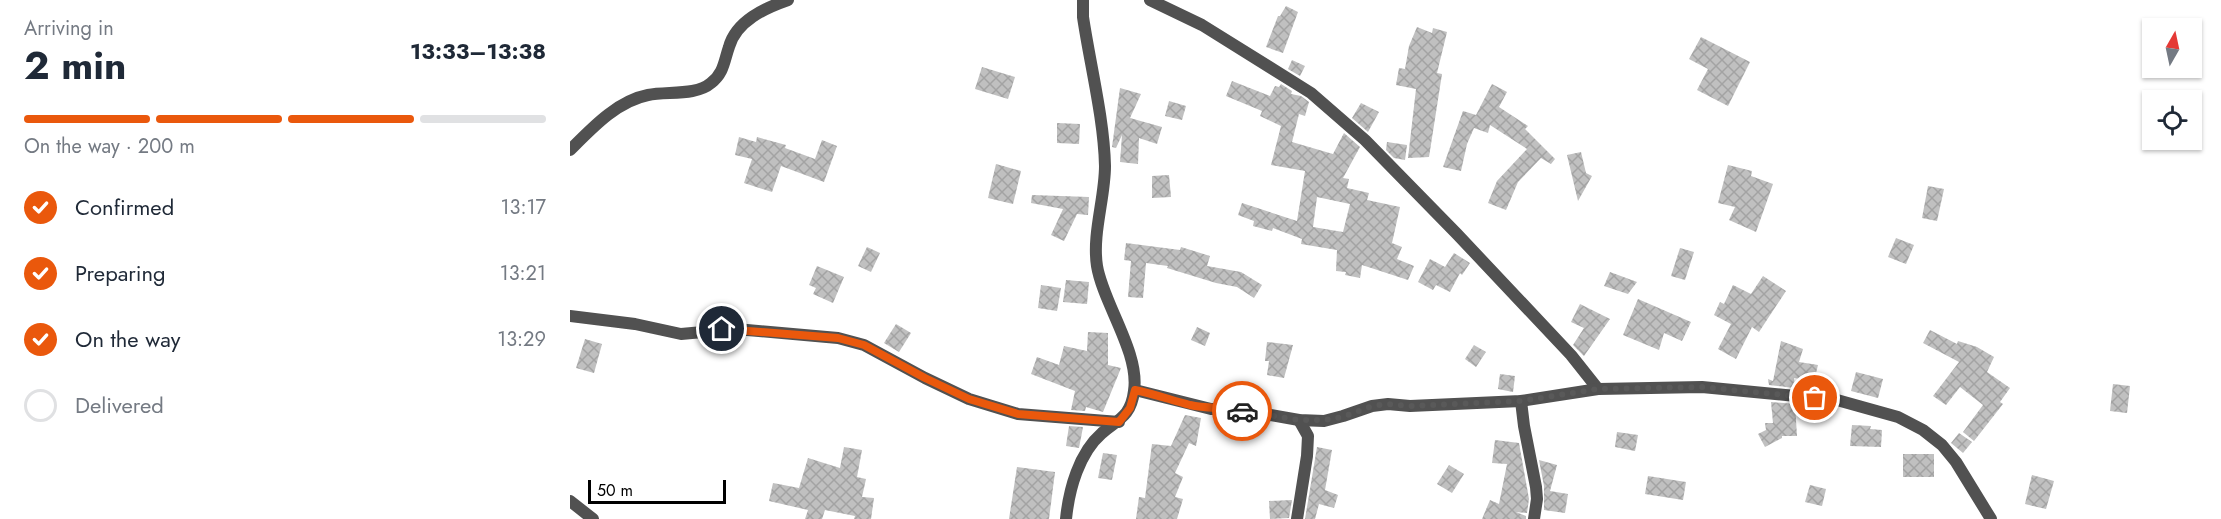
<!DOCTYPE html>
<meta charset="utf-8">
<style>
:root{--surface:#fff;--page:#f6f6f7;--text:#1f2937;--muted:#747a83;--line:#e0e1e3;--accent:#ea580c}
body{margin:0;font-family:Jost,sans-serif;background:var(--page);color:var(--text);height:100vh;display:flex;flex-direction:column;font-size:22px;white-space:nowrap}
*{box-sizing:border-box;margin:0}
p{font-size:20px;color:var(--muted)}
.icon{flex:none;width:33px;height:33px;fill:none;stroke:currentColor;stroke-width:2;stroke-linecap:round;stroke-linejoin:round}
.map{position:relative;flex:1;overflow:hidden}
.side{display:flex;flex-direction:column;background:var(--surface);width:570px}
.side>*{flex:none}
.needle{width:39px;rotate:9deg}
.buttons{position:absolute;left:1572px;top:18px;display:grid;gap:12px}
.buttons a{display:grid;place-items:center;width:60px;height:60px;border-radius:0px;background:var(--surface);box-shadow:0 2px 4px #0004;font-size:30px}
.scale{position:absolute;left:18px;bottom:15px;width:138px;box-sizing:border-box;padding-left:6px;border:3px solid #000;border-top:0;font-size:16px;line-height:21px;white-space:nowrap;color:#000;-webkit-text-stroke:4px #fff;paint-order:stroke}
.pin{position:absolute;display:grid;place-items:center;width:51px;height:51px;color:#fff;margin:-26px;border:3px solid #fff;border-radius:50%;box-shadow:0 2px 6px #0007}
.courier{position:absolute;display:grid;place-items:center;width:60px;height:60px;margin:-30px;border:4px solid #ea580c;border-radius:50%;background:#fff;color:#222;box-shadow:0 2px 8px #0007}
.headline em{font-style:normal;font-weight:700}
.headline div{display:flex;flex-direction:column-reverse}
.headline{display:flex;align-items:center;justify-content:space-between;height:102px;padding:0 24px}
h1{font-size:39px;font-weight:700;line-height:45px}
.bar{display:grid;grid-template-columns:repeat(4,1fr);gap:9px 6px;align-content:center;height:72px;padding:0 24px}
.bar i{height:8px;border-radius:4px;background:var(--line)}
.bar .on{background:var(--accent)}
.bar p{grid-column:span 4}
ol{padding:0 24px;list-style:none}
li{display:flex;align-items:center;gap:18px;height:66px}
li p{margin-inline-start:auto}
li .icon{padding:6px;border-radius:50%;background:var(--accent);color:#fff;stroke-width:4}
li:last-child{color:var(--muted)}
li i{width:33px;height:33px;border:3px solid var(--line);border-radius:50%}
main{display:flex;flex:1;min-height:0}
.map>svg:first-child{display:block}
.building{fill:url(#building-cross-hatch);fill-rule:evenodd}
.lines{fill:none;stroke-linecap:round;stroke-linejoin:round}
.street{stroke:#515151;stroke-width:12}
.done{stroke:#595959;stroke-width:6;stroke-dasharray:0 10.8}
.route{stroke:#ea580c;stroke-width:8}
</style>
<main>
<section class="side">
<div class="headline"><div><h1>2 min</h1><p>Arriving in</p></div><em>13:33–13:38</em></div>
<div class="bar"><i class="on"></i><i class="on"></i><i class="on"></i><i></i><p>On the way · 200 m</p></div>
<ol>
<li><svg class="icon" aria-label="check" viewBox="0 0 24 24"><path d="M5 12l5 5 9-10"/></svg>Confirmed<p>13:17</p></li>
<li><svg class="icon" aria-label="check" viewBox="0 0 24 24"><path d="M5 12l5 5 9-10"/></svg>Preparing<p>13:21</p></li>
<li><svg class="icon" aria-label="check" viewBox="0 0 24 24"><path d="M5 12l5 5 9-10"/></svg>On the way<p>13:29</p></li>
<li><i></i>Delivered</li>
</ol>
</section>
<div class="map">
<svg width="1651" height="519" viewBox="0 0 1651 519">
<defs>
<pattern id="building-cross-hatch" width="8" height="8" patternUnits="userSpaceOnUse" patternTransform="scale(1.5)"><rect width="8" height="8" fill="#c0c0c0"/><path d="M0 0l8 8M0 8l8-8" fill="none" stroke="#a3a3a3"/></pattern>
</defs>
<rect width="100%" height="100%" fill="#fff"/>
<!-- building -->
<g class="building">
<polygon points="716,6 728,12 713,53 696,47 708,16 710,16"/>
<polygon points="847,27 862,33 863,28 877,32 867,73 872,74 859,157 838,158 846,89 826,85 829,68 835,69 839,46"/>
<polygon points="1131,37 1180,62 1158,106 1127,90 1138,69 1119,59"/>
<polygon points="722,60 735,66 730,76 718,69"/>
<polygon points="412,67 445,77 438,99 405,89"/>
<path d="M 662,81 L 700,96 L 705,86 L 709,87 L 711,84 L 722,91 L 721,94 L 731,96 L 739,102 L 735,116 L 729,114 L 722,142 L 763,154 L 774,133 L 790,147 L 773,178 L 779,179 L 777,188 L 799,193 L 797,200 L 830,207 L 822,243 L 832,247 L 827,259 L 844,266 L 838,280 L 792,265 L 790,278 L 775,275 L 776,272 L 766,271 L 767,250 L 731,244 L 732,239 L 703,228 L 702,231 L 683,226 L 684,221 L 668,215 L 672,203 L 727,221 L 735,171 L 701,165 L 711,126 L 690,116 L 692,111 L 656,96 ZM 747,197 L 780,204 L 773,232 L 743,227 Z"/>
<polygon points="922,84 937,92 929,107 958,126 955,129 985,159 981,164 971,158 948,182 936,210 918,203 927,181 957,149 920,125 918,133 904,128 897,144 891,171 873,167 893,111 906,115"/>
<polygon points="550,88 571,94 560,118 592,127 587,144 569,138 568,164 550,162 552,135 546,148 542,147"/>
<polygon points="599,101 616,106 612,120 595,116"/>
<polygon points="791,103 809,112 798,132 782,118"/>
<polygon points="487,123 510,124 509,144 487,143"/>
<polygon points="169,137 186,142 187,137 216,145 215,148 245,159 252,140 267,146 254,182 211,166 202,192 174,183 182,159 165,155"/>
<polygon points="817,142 837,145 835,160 824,158 816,150"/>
<polygon points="1011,152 1016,173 1022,176 1008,201 997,155"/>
<polygon points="426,164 451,171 443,204 418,198"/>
<polygon points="1158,165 1182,171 1181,176 1203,184 1186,232 1159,220 1165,207 1148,203"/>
<polygon points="599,175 601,197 582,198 582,176"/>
<polygon points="1358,186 1374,189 1367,221 1352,218"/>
<polygon points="462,195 519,197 518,215 507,214 494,241 481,235 493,209 461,203"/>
<polygon points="1326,238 1344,245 1336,264 1318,257"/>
<polygon points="556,243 610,250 611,247 640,256 637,266 671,272 692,285 684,298 667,287 646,283 597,268 598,266 576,263 573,298 558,297 561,261 554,260"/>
<polygon points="297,247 310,253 301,272 288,266"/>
<polygon points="1110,248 1124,252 1115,280 1101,276"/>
<polygon points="884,253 900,263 892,275 890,273 880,292 866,285 863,290 848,282 860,259 875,267"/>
<polygon points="247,266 274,277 263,303 243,294 246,288 239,285"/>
<polygon points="1040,272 1067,282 1058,294 1034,286"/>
<polygon points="1193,276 1216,291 1189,332 1182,327 1166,359 1148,349 1161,324 1144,315 1150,302 1154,304 1163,285 1181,294"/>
<polygon points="496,280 519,282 517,304 493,302"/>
<polygon points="471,285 491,288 487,311 468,308"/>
<polygon points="1068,299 1121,322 1112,341 1094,333 1089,350 1053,335"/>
<polygon points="1010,304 1040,319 1014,356 1003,345 1014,328 1001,322"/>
<polygon points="326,324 341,333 329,352 314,343"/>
<polygon points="627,327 640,333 635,346 621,340"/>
<polygon points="1360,330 1387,344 1388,341 1407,347 1424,357 1417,372 1440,388 1430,402 1433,404 1404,441 1393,432 1413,405 1390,387 1376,405 1363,396 1389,362 1353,343"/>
<polygon points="518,332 538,333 538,365 551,368 533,412 516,407 515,411 501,410 505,391 461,374 467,357 489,365 494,346 517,351"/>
<polygon points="15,339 32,344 24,373 6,368"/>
<polygon points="1211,341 1233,349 1229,362 1248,365 1244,381 1224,378 1225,388 1199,385 1198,379 1203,381"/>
<polygon points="697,342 723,345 714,378 697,375 699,361 695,361"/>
<polygon points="904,345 916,352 906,367 895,359"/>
<polygon points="1286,372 1313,379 1308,398 1281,391"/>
<polygon points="930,374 945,376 943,392 928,389"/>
<polygon points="1543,384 1560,386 1557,413 1540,411"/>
<polygon points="1201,402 1225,404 1227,436 1212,436 1212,438 1195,447 1188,434 1196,430 1195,423 1203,423"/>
<polygon points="615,415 631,418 626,446 619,443 605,473 613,477 605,497 613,499 607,519 566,519 569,497 575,498 582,444 601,446"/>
<polygon points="1282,425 1301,426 1300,429 1312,430 1311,447 1280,446"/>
<polygon points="499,426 513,427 509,448 496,446"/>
<polygon points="1047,432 1068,435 1065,451 1045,447"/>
<polygon points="1389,433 1402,442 1393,453 1381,443"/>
<polygon points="925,440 949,443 959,499 957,513 946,512 956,516 956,519 912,519 920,500 929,504 937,464 922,463"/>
<polygon points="274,447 292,450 287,477 296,479 292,497 304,498 301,519 284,519 285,516 255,510 252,519 235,519 238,510 199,501 203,483 229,488 238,458 270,468"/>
<polygon points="747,447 762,450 755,490 768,495 764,508 749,504 745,519 735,519"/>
<polygon points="533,453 547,455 542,480 528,478"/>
<rect x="1333" y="454" width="31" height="23"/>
<polygon points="969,460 987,465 980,491 998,494 995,513 974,510 974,486"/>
<polygon points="879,465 894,474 882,493 867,484"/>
<polygon points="447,467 485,472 479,519 439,519"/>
<polygon points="1462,475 1484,481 1476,509 1455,504"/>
<polygon points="1078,476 1116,482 1113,500 1075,494"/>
<polygon points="1240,485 1256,489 1252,506 1235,502"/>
<polygon points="722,500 719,518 700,519 699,501"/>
</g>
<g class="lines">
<!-- street -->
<g class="street">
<polyline points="580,0 632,25 741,93 795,140 887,234 1001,355 1028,389"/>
<path d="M 0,150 C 22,128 47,101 78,95 C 97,91 126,96 141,83 C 154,73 154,61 159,47 C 166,21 195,8 218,0"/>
<polyline points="0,316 65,324 111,334 166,329 268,338 294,345 355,378 399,399 448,414 549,422"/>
<polyline points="565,390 641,409 666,409 729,420 754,421 773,416 802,406 818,404 840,406 951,401 1028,389 1132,387 1267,400 1328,417 1353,430 1372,445 1386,462 1421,519"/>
<polyline points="951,401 954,426 966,487 967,499 964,519"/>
<polyline points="0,501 23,519"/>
<path d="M 496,519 C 499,489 509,453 532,433 C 549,419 561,416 564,391 C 570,353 533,303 527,266 C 522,234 535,198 535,166 C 534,119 520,64 513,17 L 513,0"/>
<polyline points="727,519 737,456 738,436 729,420"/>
</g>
</g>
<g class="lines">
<!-- done -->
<polyline class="done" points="672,411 729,420 754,420 773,417 802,406 818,404 840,406 951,401 1028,389 1132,387 1245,398"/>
<!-- route -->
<path class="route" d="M 152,329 L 268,338 L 294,345 L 355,378 L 399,399 L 448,414 L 549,422 L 560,408 L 565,390 C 584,394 601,400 620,405 C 638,409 655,407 672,411"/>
</g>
</svg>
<div class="buttons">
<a><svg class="needle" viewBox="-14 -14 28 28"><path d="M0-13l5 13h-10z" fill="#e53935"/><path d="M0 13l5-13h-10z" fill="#747a83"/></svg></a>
<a><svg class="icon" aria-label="locate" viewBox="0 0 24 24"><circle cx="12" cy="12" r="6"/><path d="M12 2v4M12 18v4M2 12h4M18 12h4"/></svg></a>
</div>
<div class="scale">50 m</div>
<div class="pin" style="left:1245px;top:398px;background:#ea580c"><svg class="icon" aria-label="bag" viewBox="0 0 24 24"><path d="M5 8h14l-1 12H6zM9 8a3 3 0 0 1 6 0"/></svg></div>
<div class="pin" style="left:152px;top:329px;background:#1f2937"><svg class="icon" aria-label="home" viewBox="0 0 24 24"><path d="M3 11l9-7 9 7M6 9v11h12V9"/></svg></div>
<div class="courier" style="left:672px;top:411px"><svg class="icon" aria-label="car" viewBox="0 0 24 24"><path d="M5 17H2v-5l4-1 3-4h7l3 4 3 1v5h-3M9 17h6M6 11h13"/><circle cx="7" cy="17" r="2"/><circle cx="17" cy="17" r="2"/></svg></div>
</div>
</main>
